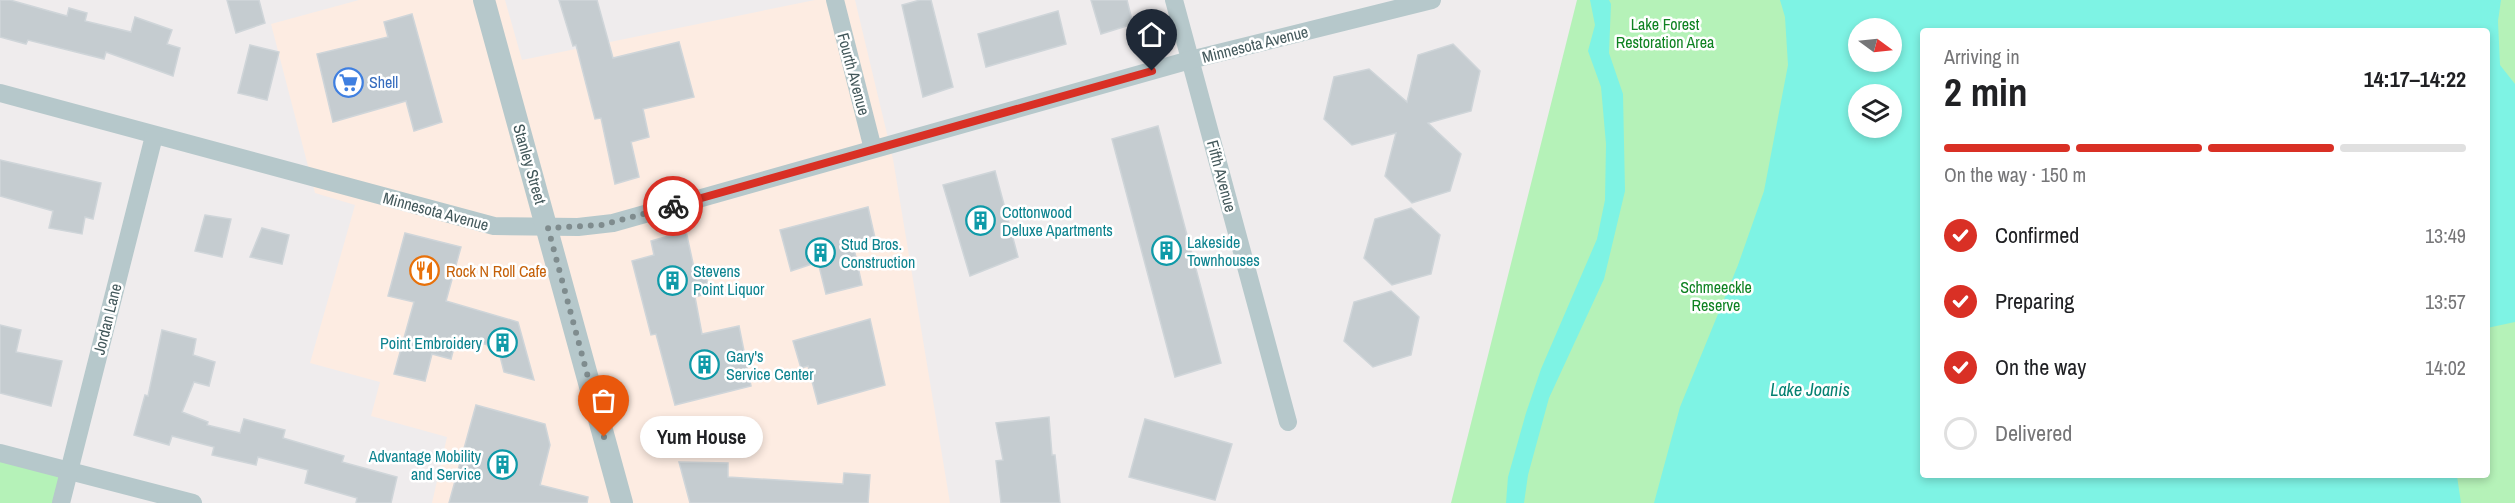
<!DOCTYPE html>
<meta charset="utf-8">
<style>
:root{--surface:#fff;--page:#f2f2f2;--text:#202124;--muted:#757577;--line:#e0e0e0;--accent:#d93025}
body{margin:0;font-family:"Archivo Narrow",sans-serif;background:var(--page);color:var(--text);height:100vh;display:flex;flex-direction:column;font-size:22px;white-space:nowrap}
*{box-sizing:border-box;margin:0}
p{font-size:20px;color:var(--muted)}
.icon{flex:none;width:33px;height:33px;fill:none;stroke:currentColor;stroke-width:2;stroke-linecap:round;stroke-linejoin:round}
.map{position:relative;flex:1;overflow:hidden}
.details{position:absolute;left:1920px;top:28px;width:570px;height:450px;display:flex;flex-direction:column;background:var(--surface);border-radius:6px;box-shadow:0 3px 9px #0003}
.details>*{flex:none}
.needle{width:39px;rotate:105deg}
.fabs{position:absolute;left:1848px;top:18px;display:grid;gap:12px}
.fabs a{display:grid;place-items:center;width:54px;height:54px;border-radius:50%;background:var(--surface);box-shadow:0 3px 9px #0003;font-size:30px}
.pin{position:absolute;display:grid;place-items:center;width:51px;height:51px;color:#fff;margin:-62px -26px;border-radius:50% 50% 50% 0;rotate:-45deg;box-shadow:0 0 6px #0007}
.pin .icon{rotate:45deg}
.courier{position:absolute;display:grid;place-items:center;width:60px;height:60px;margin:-30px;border:4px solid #d93025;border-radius:50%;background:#fff;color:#222;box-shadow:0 2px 8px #0007}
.bubble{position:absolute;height:42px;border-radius:21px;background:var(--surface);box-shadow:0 3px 9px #0003;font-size:20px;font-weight:800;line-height:42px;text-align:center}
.head em{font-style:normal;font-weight:800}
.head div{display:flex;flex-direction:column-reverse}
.head{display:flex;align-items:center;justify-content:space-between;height:102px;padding:0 24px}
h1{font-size:39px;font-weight:800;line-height:45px}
.bar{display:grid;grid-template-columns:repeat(4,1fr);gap:9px 6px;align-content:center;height:72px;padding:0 24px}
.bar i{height:8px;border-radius:4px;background:var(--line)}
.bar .on{background:var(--accent)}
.bar p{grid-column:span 4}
ol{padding:0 24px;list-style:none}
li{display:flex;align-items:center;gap:18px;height:66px}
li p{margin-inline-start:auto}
li .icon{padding:6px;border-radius:50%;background:var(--accent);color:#fff;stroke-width:4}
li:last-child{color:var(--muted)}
li i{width:33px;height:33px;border:3px solid var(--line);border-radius:50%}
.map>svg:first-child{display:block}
.commercial{fill:#fdece2}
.green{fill:#b5f2b8;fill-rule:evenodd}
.water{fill:#7ef3e4;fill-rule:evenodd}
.building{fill:#c5ccd0;stroke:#cfd5d9;stroke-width:1.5}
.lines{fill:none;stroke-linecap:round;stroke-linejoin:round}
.minor{stroke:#b6c8cb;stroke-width:18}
.tertiary{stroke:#b6c8cb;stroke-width:22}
.done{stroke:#7f8c8e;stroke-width:6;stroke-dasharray:0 10.8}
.route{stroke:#d93025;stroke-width:8}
.labels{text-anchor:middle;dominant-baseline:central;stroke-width:5;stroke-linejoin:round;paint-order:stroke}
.park-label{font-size:16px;fill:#0e8221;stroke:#fff}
.street-label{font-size:16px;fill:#43585b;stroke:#fff}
.shop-label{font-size:16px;fill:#366cbe;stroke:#fff;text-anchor:start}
.culture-label{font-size:16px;fill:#0d838f;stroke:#fff;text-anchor:start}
.food-label{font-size:16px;fill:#c56008;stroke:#fff;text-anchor:start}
.water-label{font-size:18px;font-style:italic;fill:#058171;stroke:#fff}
</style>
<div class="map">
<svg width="2515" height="503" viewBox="0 0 2515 503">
<rect width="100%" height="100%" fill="#efeced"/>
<!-- commercial -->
<polygon class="commercial" points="359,0 505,0 522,60 815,0 855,0 893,159 950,503 432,503 447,437 371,416 380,382 310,363 355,205 315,193 271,24"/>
<!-- green -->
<g class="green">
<path d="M 1577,0 L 2515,0 L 2515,503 L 1451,503 ZM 1858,28 L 1892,28 L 1892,62 L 1858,62 ZM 1923,32 L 2487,32 L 2487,476 L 1923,476 ZM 1858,94 L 1892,94 L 1892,128 L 1858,128 Z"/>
<polygon points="0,453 68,472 61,503 0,503"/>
</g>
<!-- water -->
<g class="water">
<polygon points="1590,0 1609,0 1611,4 1609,53 1623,94 1625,191 1604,279 1549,398 1528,475 1524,503 1506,503 1508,477 1526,413 1541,369 1597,239 1605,200 1606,144 1601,87 1588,51 1595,25"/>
<path d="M 1780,0 L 2501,0 L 2498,21 L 2500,65 L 2515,84 L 2515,322 L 2487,328 L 2487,32 L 1923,32 L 1923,476 L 2457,476 L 2461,503 L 1654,503 L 1680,407 L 1738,265 L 1764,191 L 1788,65 L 1785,17 ZM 1858,28 L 1892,28 L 1892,62 L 1858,62 ZM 1858,94 L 1892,94 L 1892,128 L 1858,128 Z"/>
</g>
<!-- building -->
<g class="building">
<polygon points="0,0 10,0 67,16 69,8 87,13 85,21 131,32 135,17 172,30 167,44 180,48 173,76 106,52 104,59 28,40 26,44 0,37"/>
<polygon points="227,0 259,0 265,23 236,33"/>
<polygon points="559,0 597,0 613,58 679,42 694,97 643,109 649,137 631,142 639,177 615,184 601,118 595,119 576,45 573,46"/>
<polygon points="920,0 931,0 953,87 923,97 902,5"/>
<polygon points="1091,0 1127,0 1133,24 1101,34"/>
<polygon points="1058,11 1066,44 986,67 978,34"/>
<polygon points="412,14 442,122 414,131 406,101 333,122 317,54 388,37 384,22"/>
<polygon points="1453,44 1480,71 1471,111 1428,123 1461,154 1450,191 1412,203 1385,176 1396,133 1352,145 1324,119 1334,77 1369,69 1407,102 1418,55"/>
<polygon points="250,45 279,52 267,100 238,93"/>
<polygon points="1158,126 1221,363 1175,377 1112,139"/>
<polygon points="0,160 101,183 93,219 85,217 82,234 49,228 53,211 0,196"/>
<polygon points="995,171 1018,257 970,276 943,185"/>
<polygon points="868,207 875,238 853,244 862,285 826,294 818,262 791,271 780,230"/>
<polygon points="1411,208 1440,235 1431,274 1392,285 1364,258 1375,219"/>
<polygon points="205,215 231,219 222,257 195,251"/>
<polygon points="262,228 289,235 282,264 250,257"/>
<polygon points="686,231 694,268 705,267 709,293 695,297 702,334 739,326 751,386 675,405 656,334 651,335 632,261 654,255 651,241"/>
<polygon points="405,233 461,247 446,301 518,322 534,380 504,372 498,348 457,336 451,359 432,354 425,381 394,374 414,302 388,296"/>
<polygon points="1391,291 1419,317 1411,355 1373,367 1344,341 1354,302"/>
<polygon points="870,319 885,385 818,404 808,366 801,368 793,341"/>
<polygon points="0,325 21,330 16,352 62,361 51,406 0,393"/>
<polygon points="162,330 196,339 193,355 215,362 209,386 194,382 182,412 208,422 207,425 240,433 244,419 285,430 283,438 344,456 342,462 397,477 391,503 356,503 357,498 305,483 308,470 258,457 256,465 212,455 214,447 172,436 169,445 134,435 145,395 148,396"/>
<polygon points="476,405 545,424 550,445 540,485 588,497 587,503 449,503"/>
<polygon points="1049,417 1052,455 1055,455 1060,503 1001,503 996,461 1003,460 996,423"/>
<polygon points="1145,419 1232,444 1215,500 1129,477"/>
<polygon points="679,462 728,463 728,477 843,484 844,473 870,475 868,503 690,503"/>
</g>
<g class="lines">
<!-- minor -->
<g class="minor">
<polyline points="835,0 873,149"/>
<polyline points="1174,0 1288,422"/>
<polyline points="0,93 494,226 578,227 613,223 1190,60 1432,0"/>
<polyline points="0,453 193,503"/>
<polyline points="61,503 154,136"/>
</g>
<!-- tertiary -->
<polyline class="tertiary" points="484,0 622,503"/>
</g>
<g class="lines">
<!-- done -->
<polyline class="done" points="604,437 548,228 602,225 673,206"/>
<!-- route -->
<polyline class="route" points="673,206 1152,71"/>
</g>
<!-- icons -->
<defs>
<symbol id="supermarket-ring" viewBox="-11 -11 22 22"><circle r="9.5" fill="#fff" stroke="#3f7fe0" stroke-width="1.5"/><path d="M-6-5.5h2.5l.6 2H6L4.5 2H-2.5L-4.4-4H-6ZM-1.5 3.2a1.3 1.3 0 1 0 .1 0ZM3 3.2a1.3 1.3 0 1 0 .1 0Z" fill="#3f7fe0"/></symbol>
<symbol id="building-ring" viewBox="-11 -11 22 22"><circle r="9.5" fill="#fff" stroke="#0f9aa8" stroke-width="1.5"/><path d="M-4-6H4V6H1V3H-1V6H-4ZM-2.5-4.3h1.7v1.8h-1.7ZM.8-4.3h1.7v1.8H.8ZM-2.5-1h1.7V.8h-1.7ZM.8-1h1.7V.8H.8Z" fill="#0f9aa8"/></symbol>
<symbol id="restaurant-ring" viewBox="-11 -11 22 22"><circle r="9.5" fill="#fff" stroke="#e8710a" stroke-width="1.5"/><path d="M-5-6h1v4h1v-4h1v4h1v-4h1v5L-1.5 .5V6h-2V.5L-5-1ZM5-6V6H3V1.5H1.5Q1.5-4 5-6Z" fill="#e8710a"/></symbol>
</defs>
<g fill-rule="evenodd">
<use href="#supermarket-ring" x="332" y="66" width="33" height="33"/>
<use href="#building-ring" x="964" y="204" width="33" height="33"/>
<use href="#building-ring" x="1150" y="234" width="33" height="33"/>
<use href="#building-ring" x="804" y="236" width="33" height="33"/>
<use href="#restaurant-ring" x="408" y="254" width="33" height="33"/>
<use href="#building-ring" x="656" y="264" width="33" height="33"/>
<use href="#building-ring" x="486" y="326" width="33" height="33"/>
<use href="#building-ring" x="688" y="348" width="33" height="33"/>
<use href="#building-ring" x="486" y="448" width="33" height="33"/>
</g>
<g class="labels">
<!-- park labels -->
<g class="park-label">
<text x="1665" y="24">Lake Forest<tspan x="1665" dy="18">Restoration Area</tspan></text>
<text x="1716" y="287">Schmeeckle<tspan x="1716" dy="18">Reserve</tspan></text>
</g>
<!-- street labels -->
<g class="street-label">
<text transform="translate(1255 44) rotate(-14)">Minnesota Avenue</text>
<text transform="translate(854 74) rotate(75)">Fourth Avenue</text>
<text transform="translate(530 164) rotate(74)">Stanley Street</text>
<text transform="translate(1222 176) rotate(75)">Fifth Avenue</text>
<text transform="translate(436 211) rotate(15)">Minnesota Avenue</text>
<text transform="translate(107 319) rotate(-76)">Jordan Lane</text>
</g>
<!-- shop labels -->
<g class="shop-label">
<text x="369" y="82">Shell</text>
</g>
<!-- culture labels -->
<g class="culture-label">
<text x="1002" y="212">Cottonwood<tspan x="1002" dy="18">Deluxe Apartments</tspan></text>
<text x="1187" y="242">Lakeside<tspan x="1187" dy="18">Townhouses</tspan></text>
<text x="841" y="244">Stud Bros.<tspan x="841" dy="18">Construction</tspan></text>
<text x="693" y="271">Stevens<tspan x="693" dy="18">Point Liquor</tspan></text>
<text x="482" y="343" text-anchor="end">Point Embroidery</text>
<text x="726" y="356">Gary's<tspan x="726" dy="18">Service Center</tspan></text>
<text x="481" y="456" text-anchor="end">Advantage Mobility<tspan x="481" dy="18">and Service</tspan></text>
</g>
<!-- food labels -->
<g class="food-label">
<text x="446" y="271">Rock N Roll Cafe</text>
</g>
<!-- water labels -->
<g class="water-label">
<text x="1810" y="389">Lake Joanis</text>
</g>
</g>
</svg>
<div class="fabs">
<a><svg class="needle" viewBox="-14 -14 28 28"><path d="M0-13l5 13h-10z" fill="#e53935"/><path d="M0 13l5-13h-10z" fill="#757577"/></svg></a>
<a><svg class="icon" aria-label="layers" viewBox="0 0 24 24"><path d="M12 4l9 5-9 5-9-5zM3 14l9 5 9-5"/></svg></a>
</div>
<div class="pin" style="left:604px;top:437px;background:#ea580c"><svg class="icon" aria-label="bag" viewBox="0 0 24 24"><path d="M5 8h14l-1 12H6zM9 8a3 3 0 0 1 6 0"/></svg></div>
<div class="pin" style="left:1152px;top:71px;background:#1f2937"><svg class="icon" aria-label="home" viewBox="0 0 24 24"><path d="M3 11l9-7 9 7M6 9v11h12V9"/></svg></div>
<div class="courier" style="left:673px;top:206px"><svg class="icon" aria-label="bike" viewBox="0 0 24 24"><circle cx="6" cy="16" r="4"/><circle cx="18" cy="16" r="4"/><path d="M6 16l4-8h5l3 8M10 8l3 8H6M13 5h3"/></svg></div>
<div class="bubble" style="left:640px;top:416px;width:123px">Yum House</div>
<section class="details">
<div class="head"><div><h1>2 min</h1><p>Arriving in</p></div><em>14:17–14:22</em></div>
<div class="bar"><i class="on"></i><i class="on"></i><i class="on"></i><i></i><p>On the way · 150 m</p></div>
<ol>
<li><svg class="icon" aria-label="check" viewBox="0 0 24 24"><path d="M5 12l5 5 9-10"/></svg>Confirmed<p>13:49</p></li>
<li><svg class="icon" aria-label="check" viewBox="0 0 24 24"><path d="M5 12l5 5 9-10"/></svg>Preparing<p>13:57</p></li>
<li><svg class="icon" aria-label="check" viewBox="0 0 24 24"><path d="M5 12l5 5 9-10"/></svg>On the way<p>14:02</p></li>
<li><i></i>Delivered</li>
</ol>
</section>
</div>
